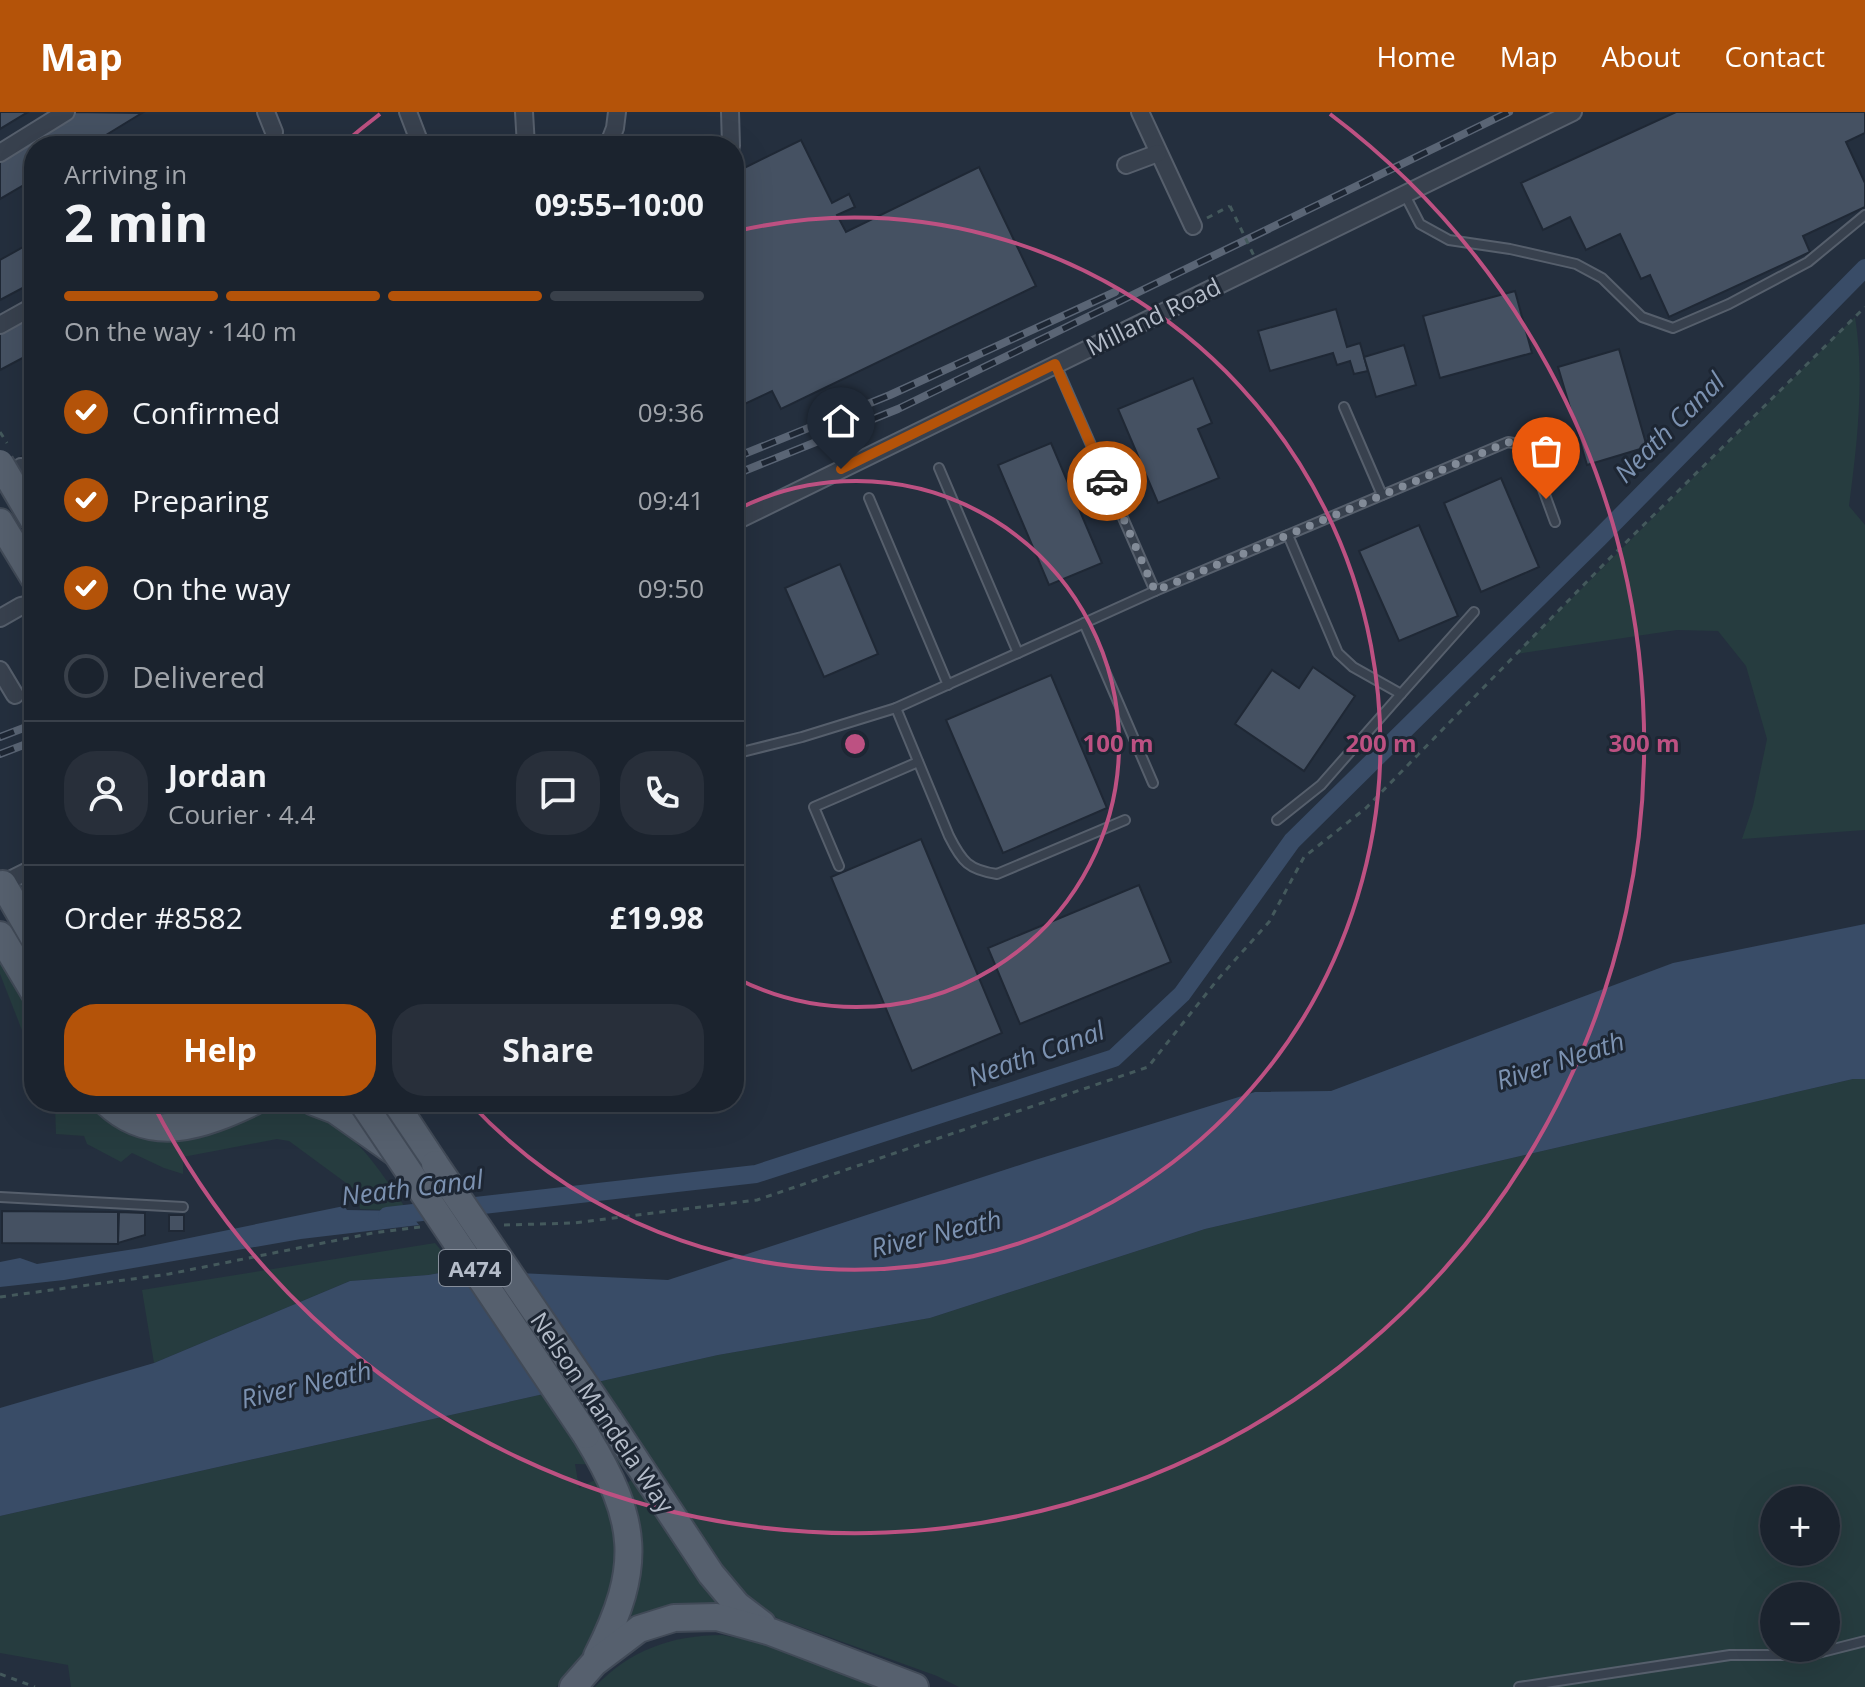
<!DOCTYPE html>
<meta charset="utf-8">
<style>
:root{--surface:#1b232e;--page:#282f3a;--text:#f1f3f6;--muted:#a0a4aa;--line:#39404a;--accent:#b45309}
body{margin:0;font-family:"Open Sans",sans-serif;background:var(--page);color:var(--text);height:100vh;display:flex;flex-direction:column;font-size:30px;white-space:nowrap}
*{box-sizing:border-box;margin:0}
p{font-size:26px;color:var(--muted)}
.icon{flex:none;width:44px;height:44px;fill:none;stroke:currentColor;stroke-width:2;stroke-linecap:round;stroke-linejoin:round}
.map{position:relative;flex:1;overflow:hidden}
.sheet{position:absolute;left:24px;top:24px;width:720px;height:976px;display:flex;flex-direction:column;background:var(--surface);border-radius:32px;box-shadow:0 8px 32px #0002,0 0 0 2px var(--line)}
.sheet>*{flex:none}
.fabs{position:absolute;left:1760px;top:1374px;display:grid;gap:16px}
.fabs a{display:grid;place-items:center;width:80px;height:80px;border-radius:50%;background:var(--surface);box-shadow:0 8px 32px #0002,0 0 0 2px var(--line);font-size:40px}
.pin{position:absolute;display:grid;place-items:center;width:68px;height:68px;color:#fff;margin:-82px -34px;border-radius:50% 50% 50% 0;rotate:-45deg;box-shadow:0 0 8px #0007}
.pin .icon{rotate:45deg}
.courier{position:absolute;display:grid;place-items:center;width:80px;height:80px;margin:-40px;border:6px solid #b45309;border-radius:50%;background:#fff;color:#222;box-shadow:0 2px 10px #0007}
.headline em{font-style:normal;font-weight:700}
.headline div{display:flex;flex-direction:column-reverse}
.headline{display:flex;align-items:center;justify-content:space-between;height:136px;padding:0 40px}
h1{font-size:52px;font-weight:700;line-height:60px}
.bar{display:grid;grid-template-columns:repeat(4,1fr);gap:12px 8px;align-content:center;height:96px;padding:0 40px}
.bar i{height:10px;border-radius:6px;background:var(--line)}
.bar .selected{background:var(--accent)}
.bar p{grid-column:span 4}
.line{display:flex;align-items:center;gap:20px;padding:0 40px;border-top:2px solid var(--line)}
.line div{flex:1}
.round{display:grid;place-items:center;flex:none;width:84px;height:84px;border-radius:32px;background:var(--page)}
ol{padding:0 40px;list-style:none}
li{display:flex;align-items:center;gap:24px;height:88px}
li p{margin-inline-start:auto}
li .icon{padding:8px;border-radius:50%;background:var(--accent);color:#fff;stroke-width:4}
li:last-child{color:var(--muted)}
li i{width:44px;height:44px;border:4px solid var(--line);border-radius:50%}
.button{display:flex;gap:16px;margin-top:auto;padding:16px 40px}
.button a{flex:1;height:92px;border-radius:32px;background:var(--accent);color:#fff;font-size:32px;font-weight:700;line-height:92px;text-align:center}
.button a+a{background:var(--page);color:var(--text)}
header{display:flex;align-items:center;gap:48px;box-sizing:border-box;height:112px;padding:0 40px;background:var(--accent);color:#fff}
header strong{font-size:38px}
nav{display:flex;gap:44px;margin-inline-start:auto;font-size:28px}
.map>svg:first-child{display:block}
.green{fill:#263c3f;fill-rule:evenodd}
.water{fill:#394c67}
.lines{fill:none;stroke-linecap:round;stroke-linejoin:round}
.canal{stroke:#394c67;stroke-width:18}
.building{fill:#455162;stroke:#1f2835;stroke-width:2}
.service-casing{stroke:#565f6c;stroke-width:12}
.minor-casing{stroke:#565f6c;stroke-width:20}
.primary-casing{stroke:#414a57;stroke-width:30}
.path{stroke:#44595c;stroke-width:3;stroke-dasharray:6 6;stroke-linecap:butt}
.service{stroke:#38414e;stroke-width:8}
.minor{stroke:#38414e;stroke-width:16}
.primary{stroke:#56606e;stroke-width:26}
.rail-casing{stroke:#5a6575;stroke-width:8}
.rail{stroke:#1d2633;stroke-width:5;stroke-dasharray:15;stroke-linecap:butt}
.primary-bridge-casing{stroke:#414a57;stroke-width:30;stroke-linecap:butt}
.path-bridge{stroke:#44595c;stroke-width:3;stroke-dasharray:6 6;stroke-linecap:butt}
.primary-bridge{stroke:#56606e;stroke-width:26}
.done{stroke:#828b98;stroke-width:8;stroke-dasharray:0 14.4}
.route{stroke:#b45309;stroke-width:10}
.ring{fill:none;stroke:#bd5182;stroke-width:4}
.labels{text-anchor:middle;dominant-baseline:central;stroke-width:6;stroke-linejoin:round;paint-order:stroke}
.shield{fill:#1d2633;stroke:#878f9c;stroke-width:2}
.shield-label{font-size:22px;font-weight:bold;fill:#b4bcc9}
.street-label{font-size:24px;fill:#b4bcc9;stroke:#1d2633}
.water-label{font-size:26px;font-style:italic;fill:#7c92b1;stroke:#1d2633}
.centre{fill:#bd5182;stroke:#1d2633;stroke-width:4}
.ring-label{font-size:24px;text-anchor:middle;font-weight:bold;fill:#bd5182;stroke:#1d2633;stroke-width:6;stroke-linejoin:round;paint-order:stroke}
</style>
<header>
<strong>Map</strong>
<nav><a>Home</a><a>Map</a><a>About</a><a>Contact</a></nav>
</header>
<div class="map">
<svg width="1865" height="1575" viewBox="0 0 1865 1575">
<rect width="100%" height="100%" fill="#242f3e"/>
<!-- green -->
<g class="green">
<path d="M 1855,205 C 1865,266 1857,333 1849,394 L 1865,413 L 1865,718 L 1742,727 L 1753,694 L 1767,627 L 1746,554 L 1718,519 L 1677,518 L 1516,542 Z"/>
<polygon points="0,839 34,898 34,949 0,862"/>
<path d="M 1853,967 L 1865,967 L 1865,1575 L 959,1575 L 937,1564 L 779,1507 L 754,1493 L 723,1461 L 652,1354 L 575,1352 L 579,1376 L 595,1368 L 617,1412 L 620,1452 L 611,1491 L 578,1554 L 556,1575 L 71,1575 L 68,1553 L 0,1541 L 0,1404 L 718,1243 L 930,1206 L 1205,1117 ZM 1774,1388 L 1826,1388 L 1826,1440 L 1774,1440 ZM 1774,1484 L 1826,1484 L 1826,1536 L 1774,1536 Z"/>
<path d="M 38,990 L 92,990 L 112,1007 L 285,995 C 350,1005 373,1050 408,1099 L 360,1097 L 357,1079 L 289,1029 L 277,1027 L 183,1045 L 183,1062 L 164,1056 L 132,1041 L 121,1050 L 87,1032 L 84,1024 L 56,1022 L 55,992 Z"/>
<polygon points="435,1131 457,1158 428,1163 350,1169 154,1251 142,1178"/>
<path d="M 633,1367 L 718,1490 L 720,1496 L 629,1513 C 641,1467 651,1415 627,1371 Z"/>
<path d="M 722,1523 L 758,1530 L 887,1575 L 595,1575 C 629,1538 673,1523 722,1523 Z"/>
</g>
<!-- water -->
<g class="water">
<polygon points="1865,812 1865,967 1853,967 1205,1117 930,1206 718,1243 0,1404 0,1296 154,1251 350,1169 428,1163 457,1158 668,1168 1035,1048 1255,980 1331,979 1673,851"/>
<polygon points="344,1094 347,1098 408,1099 419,1113 301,1127 64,1168 0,1175 0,1150 20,1146 37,1152 141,1136"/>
</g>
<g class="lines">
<!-- canal -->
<polyline class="canal" points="387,1104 756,1062 1114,946 1182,882 1292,729 1599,426 1865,156"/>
</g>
<!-- building -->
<g class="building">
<polygon points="0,0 28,0 0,17"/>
<polygon points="69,0 142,1 88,34 34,34 34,67 0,87 0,42"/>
<polygon points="1676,0 1865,0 1865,21 1846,30 1865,71 1865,95 1803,124 1810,140 1669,205 1650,163 1641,167 1620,122 1586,138 1570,105 1543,118 1521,71"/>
<polygon points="801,28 832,91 849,82 855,95 837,103 846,120 979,55 1036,174 781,297 772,279 734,297 734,61"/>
<polygon points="34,129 34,170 0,188 0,148"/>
<polygon points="1515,179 1532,241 1440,266 1423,204"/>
<polygon points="34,197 34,240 0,258 0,215"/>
<polygon points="1336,197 1347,235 1360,231 1368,259 1354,262 1350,249 1337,253 1333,241 1270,259 1258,219"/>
<polygon points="1404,233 1416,273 1376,285 1364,245"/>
<polygon points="1619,237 1647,335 1587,353 1558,255"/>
<polygon points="1193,266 1212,311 1198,317 1219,366 1158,391 1118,297"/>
<polygon points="34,328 34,366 33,366 21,345 34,338 30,330"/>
<polygon points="1051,331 1102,451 1049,473 998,353"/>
<polygon points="1501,366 1539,455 1481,480 1444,391"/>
<polygon points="1419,413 1458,504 1399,529 1359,439"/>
<polygon points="840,452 878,542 824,565 785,476"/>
<polygon points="1313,555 1355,584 1304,659 1235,612 1272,558 1299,576"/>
<polygon points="1051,563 1107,696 1003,741 946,608"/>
<polygon points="921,727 1002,921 912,959 831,765"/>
<polygon points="1139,773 1171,850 1020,912 988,836"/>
<polygon points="2,1099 118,1100 118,1132 2,1131"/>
<polygon points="119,1100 145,1101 145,1123 118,1131"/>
<rect x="169" y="1103" width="15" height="16"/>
</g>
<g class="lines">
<defs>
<g id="service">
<polyline points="1405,83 1420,112 1449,128 1510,137 1576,152 1602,166 1642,205 1673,216 1729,192 1808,150 1865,103"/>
<polyline points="1056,253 1155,479"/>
<polyline points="1344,295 1382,383"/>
<polyline points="939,356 1018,541"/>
<polyline points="869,386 948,573"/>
<polyline points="1288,423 1338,541 1353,555 1401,582 1474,500"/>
<polyline points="1084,511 1153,671"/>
<path d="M 896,596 L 949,724 C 962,750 969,758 997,762 L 1125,708"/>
<polyline points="734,642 802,625 896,596 1155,479 1508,330 1519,332 1529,339 1555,410"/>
<polyline points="1277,708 1321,673 1401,582"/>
<polyline points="839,754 814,695 918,650"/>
<polyline points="0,1085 183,1095"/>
<polyline points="1519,1575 1730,1543 1810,1543 1865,1529"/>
</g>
<g id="minor">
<polyline points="266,0 274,20"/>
<polyline points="408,0 421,34"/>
<polyline points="524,0 526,34"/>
<polyline points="730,0 731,34"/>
<polyline points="1140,0 1193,114"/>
<polyline points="608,34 615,16 617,0"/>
<polyline points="0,41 66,0"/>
<polyline points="1126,53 1158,41"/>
<polyline points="0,213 34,194"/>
<polyline points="21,355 34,377"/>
<polyline points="734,410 1573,0"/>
<polyline points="0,506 21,494 34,491"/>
<polyline points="0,558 15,583"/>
<polyline points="0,773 34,756"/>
</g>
<g id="primary">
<polyline points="0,410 34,466"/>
<polyline points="3,772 34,826"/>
<polyline points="0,823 34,880"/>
<path d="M 106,990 C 152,1034 204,1013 253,990"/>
<polyline points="167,990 188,990"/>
<polyline points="314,990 335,998 396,1041"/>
<polyline points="394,990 435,1052"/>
<polyline points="609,1308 711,1462 737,1493 762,1512"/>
<path d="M 586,1323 C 638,1408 643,1454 597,1544"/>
<polyline points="573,1575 594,1551 639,1517 674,1506 717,1505 771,1520 915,1575"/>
</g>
</defs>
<!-- service casing -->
<use href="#service" class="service-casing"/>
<!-- minor casing -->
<use href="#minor" class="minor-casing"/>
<!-- primary casing -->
<use href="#primary" class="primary-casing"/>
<!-- path -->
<g class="path">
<polyline points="1207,106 1230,94"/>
<polyline points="0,320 7,331"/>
<polyline points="504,1113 574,1111 757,1088 1148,955 1218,867 1269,810 1304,745 1366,696 1607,449 1865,195"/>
<polyline points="0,1185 169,1162 373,1121 420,1115"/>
<polyline points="0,1562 35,1575"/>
</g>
<!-- service -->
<use href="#service" class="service"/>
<!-- minor -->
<use href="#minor" class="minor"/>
<!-- primary -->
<use href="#primary" class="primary"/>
<defs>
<g id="rail">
<polyline points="734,346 890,283 1115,180"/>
<polyline points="734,363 898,297 1509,0"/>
<polyline points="0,625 34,612"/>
<polyline points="0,642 34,629"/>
</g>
</defs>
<!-- rail casing -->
<use href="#rail" class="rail-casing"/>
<!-- rail -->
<use href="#rail" class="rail"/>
<defs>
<g id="primary-bridge">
<polyline points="0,351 34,409"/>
<polyline points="362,990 586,1323"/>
<polyline points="435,1052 609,1308"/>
</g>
</defs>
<!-- primary-bridge casing -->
<use href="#primary-bridge" class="primary-bridge-casing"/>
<!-- path-bridge -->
<polyline class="path-bridge" points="1230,94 1254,144"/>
<!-- primary-bridge -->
<use href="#primary-bridge" class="primary-bridge"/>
</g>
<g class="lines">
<!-- done -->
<path class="done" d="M 1107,369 L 1155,479 L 1508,330 C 1535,335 1538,364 1546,387"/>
<!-- route -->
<polyline class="route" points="841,357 1055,252 1107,369"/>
</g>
<!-- distance rings -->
<g class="ring">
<path d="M736 398A263 263 0 1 1 736 866"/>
<path d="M737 119A526 526 0 1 1 470 991"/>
<path d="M343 32A789 789 0 0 1 380 2M1330 2A789 789 0 1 1 152 990"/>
</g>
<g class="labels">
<!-- shield labels -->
<rect class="shield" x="439" y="1138" width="72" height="36" rx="6"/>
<g class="shield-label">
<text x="475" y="1156">A474</text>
</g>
<!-- street labels -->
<g class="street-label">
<text transform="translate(1153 204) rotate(-26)">Milland Road</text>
<text transform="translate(603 1300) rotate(56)">Nelson Mandela Way</text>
</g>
<!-- water labels -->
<g class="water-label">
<text transform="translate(1669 315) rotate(-45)">Neath Canal</text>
<text transform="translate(1036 941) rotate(-20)">Neath Canal</text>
<text transform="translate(1560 948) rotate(-18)">River Neath</text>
<text transform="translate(412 1075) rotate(-7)">Neath Canal</text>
<text transform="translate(936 1121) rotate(-13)">River Neath</text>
<text transform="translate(306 1272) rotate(-13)">River Neath</text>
</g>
</g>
<circle cx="855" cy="632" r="12" class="centre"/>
<g class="ring-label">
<text x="1118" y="640">100 m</text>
<text x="1381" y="640">200 m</text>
<text x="1644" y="640">300 m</text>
</g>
</svg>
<div class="fabs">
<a>+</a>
<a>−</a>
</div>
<div class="pin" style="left:1546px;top:387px;background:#ea580c"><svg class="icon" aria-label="bag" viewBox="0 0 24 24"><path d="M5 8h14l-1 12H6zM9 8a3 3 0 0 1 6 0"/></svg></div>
<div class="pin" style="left:841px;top:357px;background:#1f2937"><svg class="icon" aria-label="home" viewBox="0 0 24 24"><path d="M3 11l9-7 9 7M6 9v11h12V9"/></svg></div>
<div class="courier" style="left:1107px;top:369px"><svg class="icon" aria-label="car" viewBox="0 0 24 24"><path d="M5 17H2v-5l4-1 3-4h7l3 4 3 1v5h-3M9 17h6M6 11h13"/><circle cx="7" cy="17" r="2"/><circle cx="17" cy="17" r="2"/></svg></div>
<section class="sheet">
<div class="headline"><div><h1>2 min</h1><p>Arriving in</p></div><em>09:55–10:00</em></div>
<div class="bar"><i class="selected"></i><i class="selected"></i><i class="selected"></i><i></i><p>On the way · 140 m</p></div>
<ol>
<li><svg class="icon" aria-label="check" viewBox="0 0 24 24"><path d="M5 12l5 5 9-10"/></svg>Confirmed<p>09:36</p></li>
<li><svg class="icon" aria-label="check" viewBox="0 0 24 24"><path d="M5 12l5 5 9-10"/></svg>Preparing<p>09:41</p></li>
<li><svg class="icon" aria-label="check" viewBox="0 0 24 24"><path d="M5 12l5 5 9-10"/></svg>On the way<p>09:50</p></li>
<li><i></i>Delivered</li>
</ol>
<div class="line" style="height:144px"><a class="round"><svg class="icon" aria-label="person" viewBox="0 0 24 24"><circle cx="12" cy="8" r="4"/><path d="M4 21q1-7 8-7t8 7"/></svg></a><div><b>Jordan</b><p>Courier · 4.4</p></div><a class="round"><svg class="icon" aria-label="chat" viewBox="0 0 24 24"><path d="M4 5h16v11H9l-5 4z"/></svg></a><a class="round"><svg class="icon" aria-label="phone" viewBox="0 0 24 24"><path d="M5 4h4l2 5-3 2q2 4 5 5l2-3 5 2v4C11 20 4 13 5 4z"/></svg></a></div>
<div class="line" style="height:104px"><div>Order #8582</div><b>£19.98</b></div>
<div class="button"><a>Help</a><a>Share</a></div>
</section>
</div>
